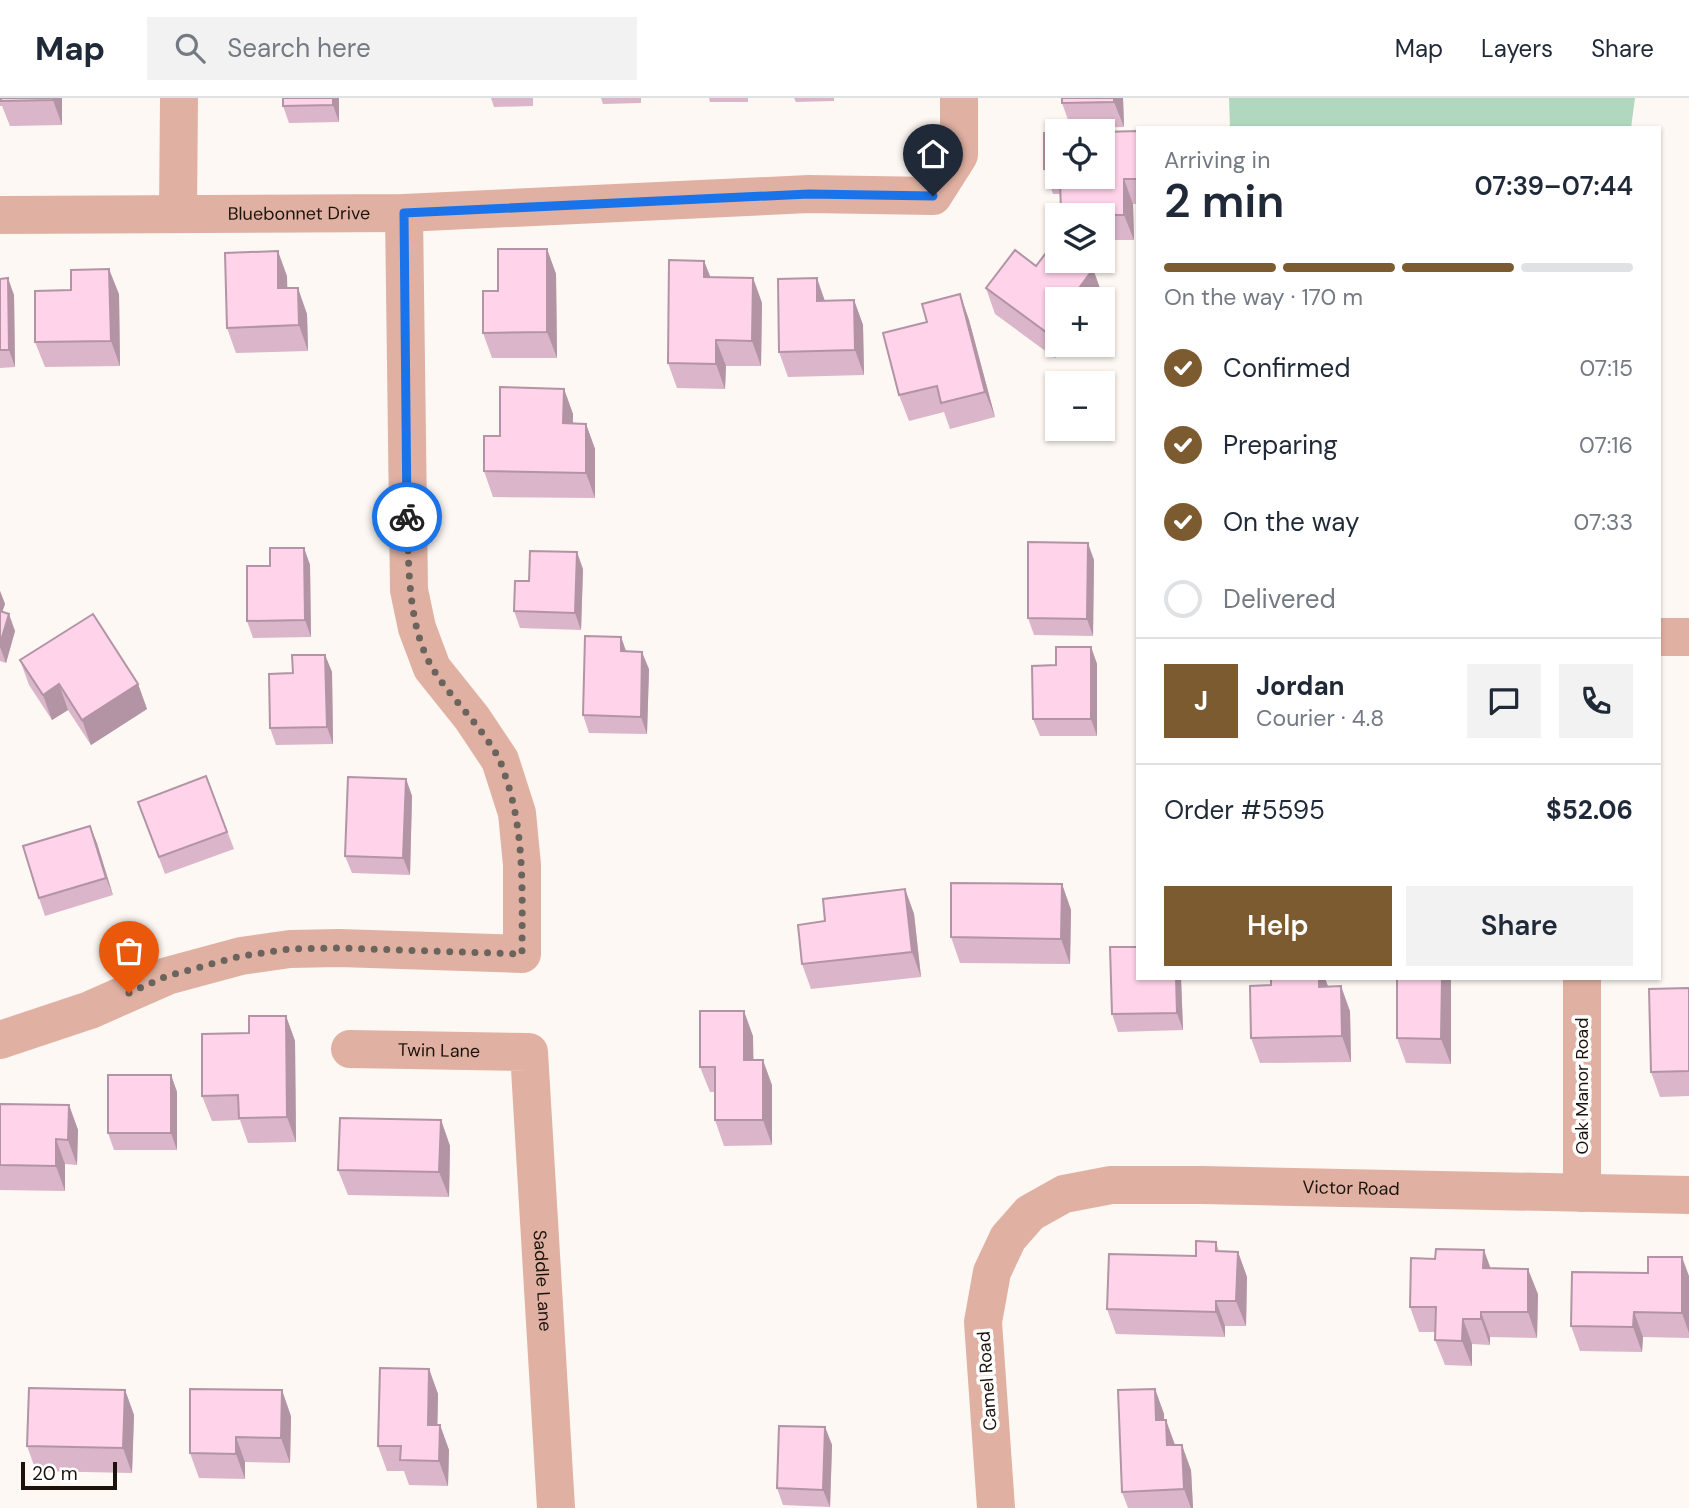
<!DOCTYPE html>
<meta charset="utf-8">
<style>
:root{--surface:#fff;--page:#f2f2f3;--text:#1f2937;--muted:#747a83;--line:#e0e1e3;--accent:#7c5b31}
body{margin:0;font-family:"DM Sans",sans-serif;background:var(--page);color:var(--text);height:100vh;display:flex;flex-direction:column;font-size:26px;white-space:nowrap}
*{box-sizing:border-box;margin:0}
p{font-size:23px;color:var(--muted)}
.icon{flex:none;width:38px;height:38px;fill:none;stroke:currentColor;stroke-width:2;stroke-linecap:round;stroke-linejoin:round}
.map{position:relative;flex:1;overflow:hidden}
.side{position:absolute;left:1136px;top:28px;width:525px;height:854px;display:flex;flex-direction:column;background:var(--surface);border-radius:0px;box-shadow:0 2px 5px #0004}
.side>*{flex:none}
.controls{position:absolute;left:1045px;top:21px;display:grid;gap:14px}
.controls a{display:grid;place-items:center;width:70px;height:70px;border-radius:0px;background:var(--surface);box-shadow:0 2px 5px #0004;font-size:35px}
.scale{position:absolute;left:21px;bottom:18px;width:96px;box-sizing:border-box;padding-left:7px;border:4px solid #1c140c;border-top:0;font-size:19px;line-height:24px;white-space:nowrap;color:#1c140c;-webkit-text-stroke:5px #fff;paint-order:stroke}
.pin{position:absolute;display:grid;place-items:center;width:60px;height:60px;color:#fff;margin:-72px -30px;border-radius:50% 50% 50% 0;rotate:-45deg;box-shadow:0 0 7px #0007}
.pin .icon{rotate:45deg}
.courier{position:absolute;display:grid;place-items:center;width:70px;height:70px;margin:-35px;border:5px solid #1a73e8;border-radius:50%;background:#fff;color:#222;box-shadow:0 2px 9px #0007}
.head em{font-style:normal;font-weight:600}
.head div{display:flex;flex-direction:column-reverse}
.head{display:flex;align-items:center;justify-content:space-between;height:119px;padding:0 28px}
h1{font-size:46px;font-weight:600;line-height:52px}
.bar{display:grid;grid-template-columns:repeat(4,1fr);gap:10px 7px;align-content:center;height:84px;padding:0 28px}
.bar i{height:9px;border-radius:5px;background:var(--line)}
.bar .active{background:var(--accent)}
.bar p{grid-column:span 4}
.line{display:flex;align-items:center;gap:18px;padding:0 28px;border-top:2px solid var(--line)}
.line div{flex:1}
.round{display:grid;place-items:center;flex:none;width:74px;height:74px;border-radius:0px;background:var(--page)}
ol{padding:0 28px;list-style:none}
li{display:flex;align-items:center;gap:21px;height:77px}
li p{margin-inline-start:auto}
li .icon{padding:7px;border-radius:50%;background:var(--accent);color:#fff;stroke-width:4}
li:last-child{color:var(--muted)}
li i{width:38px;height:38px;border:4px solid var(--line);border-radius:50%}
.button{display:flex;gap:14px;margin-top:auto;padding:14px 28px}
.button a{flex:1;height:80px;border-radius:0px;background:var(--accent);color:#fff;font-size:28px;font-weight:600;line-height:80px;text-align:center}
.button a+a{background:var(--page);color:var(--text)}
header{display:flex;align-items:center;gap:42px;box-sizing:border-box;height:98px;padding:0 35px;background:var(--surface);border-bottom:2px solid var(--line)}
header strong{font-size:33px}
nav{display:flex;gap:38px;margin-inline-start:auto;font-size:24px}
.search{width:490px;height:63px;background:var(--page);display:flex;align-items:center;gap:18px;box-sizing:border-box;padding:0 24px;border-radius:0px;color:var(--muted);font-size:26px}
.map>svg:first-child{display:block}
.green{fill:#afd8be}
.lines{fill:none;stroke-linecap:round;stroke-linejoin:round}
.minor{stroke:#e0b1a2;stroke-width:38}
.wall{fill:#dbb5c9}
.shaded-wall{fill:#b294a4}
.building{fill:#ffd3ea;stroke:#b294a4;stroke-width:2}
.done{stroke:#6b645d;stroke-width:7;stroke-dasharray:0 12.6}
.route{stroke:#1a73e8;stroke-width:9}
.labels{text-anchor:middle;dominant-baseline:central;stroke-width:7;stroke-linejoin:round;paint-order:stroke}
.street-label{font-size:18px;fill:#1c140c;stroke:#fff}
</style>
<header>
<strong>Map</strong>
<div class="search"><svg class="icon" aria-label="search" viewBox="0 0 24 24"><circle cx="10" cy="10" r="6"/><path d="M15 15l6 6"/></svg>Search here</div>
<nav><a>Map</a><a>Layers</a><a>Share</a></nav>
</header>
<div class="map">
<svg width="1689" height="1410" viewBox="0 0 1689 1410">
<rect width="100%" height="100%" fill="#fdf8f3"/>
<!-- green -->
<polygon class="green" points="1229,0 1635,0 1631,30 1230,30"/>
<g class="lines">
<!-- minor -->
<g class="minor">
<polyline points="178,115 179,0"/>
<path id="s1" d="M 0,117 L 404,115 L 809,96 L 933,98 L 959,57 L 959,0"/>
<polyline points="1659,539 1689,539"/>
<polyline points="0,942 90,912 167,878 241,858 290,851 339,850 522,856 522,767 517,715 500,662 472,620 432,570 417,530 409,492 404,115"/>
<path id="s2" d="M 350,951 L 529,954 L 556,1410"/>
<polyline points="1582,1095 1582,880"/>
<path id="s3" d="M 996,1410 L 983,1224 L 992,1174 L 1008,1140 L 1030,1115 L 1064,1096 L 1111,1087 L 1202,1087 L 1689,1097"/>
</g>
</g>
<!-- wall -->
<g class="wall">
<polygon points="0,0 62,0 62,27 10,28 2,8 0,8"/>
<polygon points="339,0 339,24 289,25 283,8"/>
<polygon points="491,0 533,0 533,8 494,9"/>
<polygon points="601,0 641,0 641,5 603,6"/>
<polygon points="709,0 748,0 748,4 710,4"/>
<polygon points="794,0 834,0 834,3 796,4"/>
<polygon points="1062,0 1123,0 1124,29 1071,30 1062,5"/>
<polygon points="1138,33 1138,106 1133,106 1134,142 1102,142 1102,117 1060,96 1053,96 1044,71 1057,35 1057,79 1102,79"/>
<polygon points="547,151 556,176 557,260 492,260 483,235"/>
<polygon points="704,163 710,179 753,180 762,205 761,268 726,268 725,291 677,290 668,265"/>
<polygon points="1036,168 1093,171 1102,196 1098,201 1057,201 1055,260 995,216 986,190"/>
<polygon points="287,178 287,190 307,216 308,253 236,255 227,230"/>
<polygon points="0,181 14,197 15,269 0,270"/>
<polygon points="119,196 120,268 45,269 35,244"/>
<polygon points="960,196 969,222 995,319 950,331 944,314 909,323 899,297 927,224"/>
<polygon points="854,202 863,227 864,277 788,279 779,254 825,203"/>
<polygon points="564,291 573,316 573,326 586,326 595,351 595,400 493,399 484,373 500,338"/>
<polygon points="304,450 310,467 311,539 253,540 247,523 270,468"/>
<polygon points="1094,462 1093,538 1034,537 1028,520"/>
<polygon points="583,471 581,532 520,530 514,513 529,483"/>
<polygon points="0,493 5,506 2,514 15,533 6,565 0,563"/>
<polygon points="621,539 626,553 649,571 647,636 589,635 583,617"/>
<polygon points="1091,549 1097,566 1097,638 1040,638 1033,621 1056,567"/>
<polygon points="325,557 332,574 333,646 276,647 270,630 293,575"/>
<polygon points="20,562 138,586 147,611 91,647 68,612 52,622 29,587"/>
<polygon points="206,678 234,751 165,776 138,704"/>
<polygon points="406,681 412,698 410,777 352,775 345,758"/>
<polygon points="90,728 113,797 45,818 39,800"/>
<polygon points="1062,786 1071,812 1070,866 960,865 951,839"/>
<polygon points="905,791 914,816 921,879 811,891 802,866 825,823"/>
<polygon points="1138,880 1181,880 1183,932 1118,934 1112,916"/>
<polygon points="1386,880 1451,880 1451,966 1406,965 1397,940 1397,882 1387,882"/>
<polygon points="1328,888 1350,913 1351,964 1260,965 1251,940"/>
<polygon points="1689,890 1689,998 1660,999 1651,974"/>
<polygon points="286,918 295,943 296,1044 248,1045 240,1022 212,1023 202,998 249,935"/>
<polygon points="753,938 753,962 772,987 772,1047 724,1048 715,1022 715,994 710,994 700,969"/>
<polygon points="171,977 177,994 177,1052 114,1052 108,1035"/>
<polygon points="0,1006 69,1007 78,1032 77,1067 65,1066 65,1093 0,1092"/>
<polygon points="441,1022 450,1048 449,1099 348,1097 338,1072"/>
<polygon points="1216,1144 1219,1153 1238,1154 1247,1179 1246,1228 1225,1228 1225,1239 1116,1236 1107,1211 1196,1158"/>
<polygon points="1490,1170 1538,1196 1537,1240 1490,1239 1490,1247 1472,1246 1472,1268 1445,1267 1435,1242 1436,1234 1419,1234 1410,1209"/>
<polygon points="1689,1178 1689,1240 1643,1239 1642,1254 1580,1253 1571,1228"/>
<polygon points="429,1271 438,1296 437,1327 440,1327 449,1352 448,1388 409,1387 404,1373 387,1373 378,1348"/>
<polygon points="1155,1291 1164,1316 1164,1322 1175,1347 1191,1372 1193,1410 1128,1410 1122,1394"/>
<polygon points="125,1292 134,1317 132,1375 36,1373 27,1348"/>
<polygon points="291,1318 290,1365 245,1364 245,1381 199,1380 190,1355"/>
<polygon points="825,1329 832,1347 830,1409 783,1407 777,1390"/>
</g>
<!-- shaded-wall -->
<g class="shaded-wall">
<polygon points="53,0 62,0 62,27 53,2"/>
<polygon points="333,0 339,0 339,24 333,7"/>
<polygon points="1114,0 1123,0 1124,29 1114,4"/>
<polygon points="1124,81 1133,106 1134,142 1124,117"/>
<polygon points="547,151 556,176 557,260 547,234"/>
<polygon points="278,153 287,178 288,216 278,190"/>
<polygon points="704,163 714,188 704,179"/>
<polygon points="109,171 119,196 120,268 111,243"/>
<polygon points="1093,171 1102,196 1098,201 1071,201"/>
<polygon points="8,180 14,197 15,269 9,252"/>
<polygon points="753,180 762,205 761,268 752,243"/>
<polygon points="817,180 826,206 817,203"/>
<polygon points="298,190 307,216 308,253 299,227"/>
<polygon points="960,196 969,222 995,319 985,294"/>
<polygon points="854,202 863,227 864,277 855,252"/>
<polygon points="1057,220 1057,247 1065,247 1055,260 1046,234"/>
<polygon points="716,242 726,268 725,291 716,266"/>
<polygon points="564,291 573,316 572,350 563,325"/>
<polygon points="586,326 595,351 595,400 586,375"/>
<polygon points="1088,445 1094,462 1093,538 1087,521"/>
<polygon points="304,450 310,467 311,539 305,522"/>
<polygon points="577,454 583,471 581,532 575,515"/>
<polygon points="0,493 5,506 0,520"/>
<polygon points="9,516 15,533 6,565 0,549 0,546"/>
<polygon points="621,539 627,556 621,553"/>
<polygon points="1091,549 1097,566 1097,638 1091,621"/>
<polygon points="642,554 649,571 647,636 641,619"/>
<polygon points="325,557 332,574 333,646 327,629"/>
<polygon points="59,586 68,612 52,622 43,597"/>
<polygon points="138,586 147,611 91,647 82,622"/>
<polygon points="406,681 412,698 410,777 403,760"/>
<polygon points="90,728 97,745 113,797 106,780"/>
<polygon points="1062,786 1071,812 1070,866 1061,841"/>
<polygon points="905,791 914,816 921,879 912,854"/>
<polygon points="1176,880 1181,880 1183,932 1177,915"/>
<polygon points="1319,880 1325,880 1328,888 1319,889"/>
<polygon points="1442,880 1451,880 1451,966 1441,941"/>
<polygon points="1341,888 1350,913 1351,964 1342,938"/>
<polygon points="744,913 753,938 754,988 744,962"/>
<polygon points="286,918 295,943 296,1044 287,1019"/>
<polygon points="763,962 772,987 772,1047 763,1022"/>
<polygon points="171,977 177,994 177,1052 171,1035"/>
<polygon points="69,1007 78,1032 77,1067 68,1042"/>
<polygon points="441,1022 450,1048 449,1099 439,1074"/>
<polygon points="56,1041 65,1066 65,1093 56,1068"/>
<polygon points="1484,1152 1493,1177 1483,1170"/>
<polygon points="1238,1154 1247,1179 1246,1228 1236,1203"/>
<polygon points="1682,1159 1689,1178 1689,1235 1682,1215"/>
<polygon points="1528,1171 1538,1196 1537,1240 1528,1214"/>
<polygon points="1216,1203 1225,1228 1225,1239 1216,1214"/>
<polygon points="1481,1214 1490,1239 1490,1247 1481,1221"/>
<polygon points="1634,1214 1643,1239 1642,1254 1633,1229"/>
<polygon points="1463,1221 1472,1246 1472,1268 1462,1243"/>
<polygon points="429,1271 438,1296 437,1352 428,1327"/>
<polygon points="1155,1291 1164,1316 1165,1348 1156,1322"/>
<polygon points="125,1292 134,1317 132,1375 123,1350"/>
<polygon points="282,1292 291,1318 290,1365 281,1340"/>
<polygon points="1166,1322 1175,1347 1167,1347"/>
<polygon points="440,1327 449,1352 448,1388 439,1363"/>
<polygon points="825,1329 832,1347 830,1409 823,1392"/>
<polygon points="236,1339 245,1364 245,1381 236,1356"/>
<polygon points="1182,1347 1191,1372 1193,1410 1191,1410 1184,1391"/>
</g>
<!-- building -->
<g class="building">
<polygon points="1,0 53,0 53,2 1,3"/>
<polygon points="283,0 333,0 333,7 283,8"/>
<polygon points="1062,0 1114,0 1114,4 1062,5"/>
<polygon points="1138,33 1138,81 1124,81 1124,117 1061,117 1060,79 1102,79 1102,34"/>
<polygon points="1044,35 1057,35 1057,70 1044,71"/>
<polygon points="1055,143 1057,145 1057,163 1081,163 1093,171 1071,201 1057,201 1057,220 1046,234 986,190 1015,152 1036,168"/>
<polygon points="498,151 547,151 547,234 483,235 483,193 498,193"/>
<polygon points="278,153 278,190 298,190 299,227 227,230 225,155"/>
<polygon points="669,162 704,163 704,179 753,180 752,243 716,242 716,266 668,265"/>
<polygon points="109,171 111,243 35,244 35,193 71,192 71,172"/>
<polygon points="8,180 9,252 0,252 0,181"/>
<polygon points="817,180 817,203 854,202 855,252 779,254 778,181"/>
<polygon points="960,196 985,294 941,305 937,288 899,297 883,235 927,224 922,206"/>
<polygon points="500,289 564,291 563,325 586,326 586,375 484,373 484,338 500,338"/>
<polygon points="1028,444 1088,445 1087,521 1028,520"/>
<polygon points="270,450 304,450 305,522 247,523 247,468 270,468"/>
<polygon points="530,453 577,454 575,515 514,513 515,483 529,483"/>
<polygon points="0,513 9,516 0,546"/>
<polygon points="93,516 138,586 82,622 59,586 43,597 20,562"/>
<polygon points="585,538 621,539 621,553 642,554 641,619 583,617"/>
<polygon points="1056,549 1091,549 1091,621 1033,621 1032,568 1056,567"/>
<polygon points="292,557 325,557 327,629 270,630 269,576 293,575"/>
<polygon points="206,678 227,734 159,759 138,704"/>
<polygon points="348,679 406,681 403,760 345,758"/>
<polygon points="90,728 106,780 39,800 23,748"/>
<polygon points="951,785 1062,786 1061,841 951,839"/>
<polygon points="905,791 912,854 802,866 798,827 825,823 823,801"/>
<polygon points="1110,849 1138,849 1138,880 1176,880 1177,915 1112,916"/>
<polygon points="1271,880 1319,880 1319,889 1341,888 1342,938 1251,940 1250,888 1271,887"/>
<polygon points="1397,880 1442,880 1441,941 1397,940"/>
<polygon points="1689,890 1689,973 1651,974 1649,891"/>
<polygon points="700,913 744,913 744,962 763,962 763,1022 715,1022 715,969 700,969"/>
<polygon points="249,918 286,918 287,1019 239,1020 238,997 202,998 202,936 249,935"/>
<rect x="108" y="977" width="63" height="58"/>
<polygon points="0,1006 69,1007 68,1042 56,1041 56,1068 0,1067"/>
<polygon points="340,1020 441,1022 439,1074 338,1072"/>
<polygon points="1196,1143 1216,1144 1216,1153 1238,1154 1236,1203 1216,1203 1216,1214 1107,1211 1109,1156 1196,1158"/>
<polygon points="1436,1151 1484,1152 1483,1170 1528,1171 1528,1214 1481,1214 1481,1221 1463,1221 1462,1243 1435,1242 1436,1209 1410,1209 1411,1160 1435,1161"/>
<polygon points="1648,1159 1682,1159 1682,1215 1634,1214 1633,1229 1571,1228 1572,1174 1648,1175"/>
<polygon points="380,1270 429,1271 428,1327 440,1327 439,1363 400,1362 401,1348 378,1348"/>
<polygon points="29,1290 125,1292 123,1350 27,1348"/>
<polygon points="190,1291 282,1292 281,1340 236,1339 236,1356 190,1355"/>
<polygon points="1155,1291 1156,1322 1166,1322 1167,1347 1182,1347 1184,1391 1122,1394 1118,1292"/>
<polygon points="779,1328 825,1329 823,1392 777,1390"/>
</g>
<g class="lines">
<!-- done -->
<path class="done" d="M 129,895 L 167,878 L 241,858 L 290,851 L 339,850 L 522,856 C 522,798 525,742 508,686 C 505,678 503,669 499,661 C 482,628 452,602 433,571 C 407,528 409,467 407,419"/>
<!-- route -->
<polyline class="route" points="407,419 404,115 809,96 933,98"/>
</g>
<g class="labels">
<!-- street labels -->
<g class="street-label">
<text stroke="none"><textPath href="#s1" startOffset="299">Bluebonnet Drive</textPath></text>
<text stroke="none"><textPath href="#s2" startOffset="89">Twin Lane</textPath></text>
<text transform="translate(1582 988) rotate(-90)">Oak Manor Road</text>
<text stroke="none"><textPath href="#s3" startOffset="635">Victor Road</textPath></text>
<text stroke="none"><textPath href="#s2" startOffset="408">Saddle Lane</textPath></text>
<text transform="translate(987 1283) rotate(-94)">Camel Road</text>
</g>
</g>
</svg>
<div class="controls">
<a><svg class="icon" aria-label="locate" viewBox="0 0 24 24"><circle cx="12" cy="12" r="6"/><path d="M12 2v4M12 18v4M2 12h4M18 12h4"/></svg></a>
<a><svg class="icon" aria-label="layers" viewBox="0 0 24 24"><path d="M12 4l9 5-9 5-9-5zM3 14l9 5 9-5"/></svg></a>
<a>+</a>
<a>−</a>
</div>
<div class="scale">20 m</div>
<div class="pin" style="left:129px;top:895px;background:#ea580c"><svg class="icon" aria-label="bag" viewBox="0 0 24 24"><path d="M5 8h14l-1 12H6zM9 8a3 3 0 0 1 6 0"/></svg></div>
<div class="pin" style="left:933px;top:98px;background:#1f2937"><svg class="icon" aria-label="home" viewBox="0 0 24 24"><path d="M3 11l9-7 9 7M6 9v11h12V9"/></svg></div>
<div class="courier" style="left:407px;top:419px"><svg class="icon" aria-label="bike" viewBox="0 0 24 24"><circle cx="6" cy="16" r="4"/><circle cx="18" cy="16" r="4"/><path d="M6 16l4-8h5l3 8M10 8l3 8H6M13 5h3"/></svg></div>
<section class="side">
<div class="head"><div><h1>2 min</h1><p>Arriving in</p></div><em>07:39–07:44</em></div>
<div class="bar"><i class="active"></i><i class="active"></i><i class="active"></i><i></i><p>On the way · 170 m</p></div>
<ol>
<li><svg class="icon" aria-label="check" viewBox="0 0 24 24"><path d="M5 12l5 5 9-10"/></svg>Confirmed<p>07:15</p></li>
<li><svg class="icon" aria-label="check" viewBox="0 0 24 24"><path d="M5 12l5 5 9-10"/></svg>Preparing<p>07:16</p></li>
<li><svg class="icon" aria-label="check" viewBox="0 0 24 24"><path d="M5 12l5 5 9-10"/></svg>On the way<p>07:33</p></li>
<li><i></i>Delivered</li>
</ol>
<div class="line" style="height:126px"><b class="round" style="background:var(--accent);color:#fff">J</b><div><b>Jordan</b><p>Courier · 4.8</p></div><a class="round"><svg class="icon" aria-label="chat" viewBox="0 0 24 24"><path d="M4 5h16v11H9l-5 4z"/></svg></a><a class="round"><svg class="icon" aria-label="phone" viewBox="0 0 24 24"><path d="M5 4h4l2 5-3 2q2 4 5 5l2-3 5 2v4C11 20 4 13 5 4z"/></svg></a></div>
<div class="line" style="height:91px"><div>Order #5595</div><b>$52.06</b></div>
<div class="button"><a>Help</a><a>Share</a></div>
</section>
</div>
